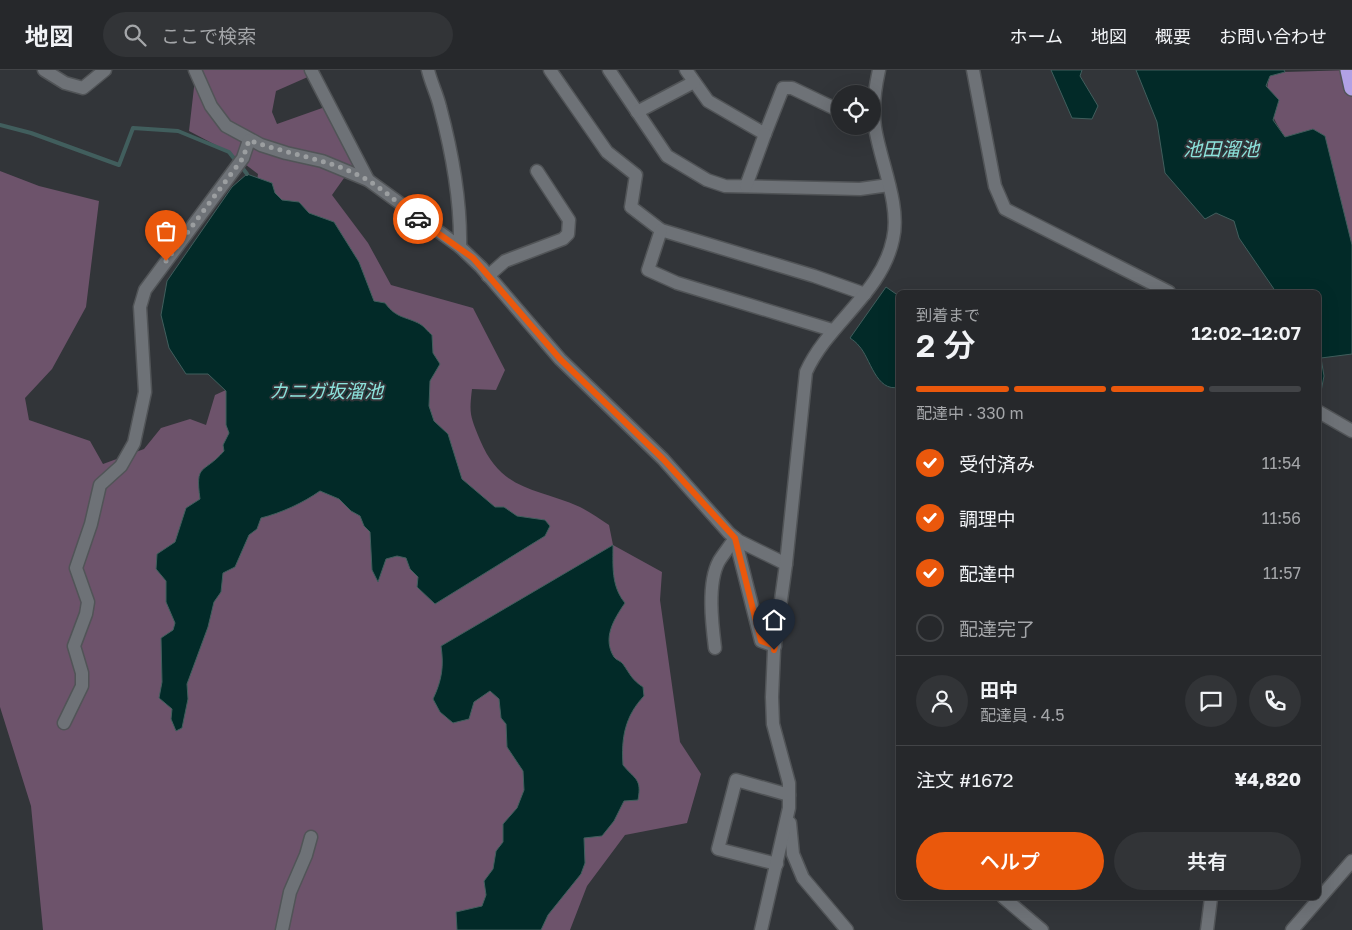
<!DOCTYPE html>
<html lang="ja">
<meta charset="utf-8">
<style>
:root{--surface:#26282b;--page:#323437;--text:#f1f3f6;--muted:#a4a6a9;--line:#424447;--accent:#ea580c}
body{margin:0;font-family:"Golos Text","Noto Sans JP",sans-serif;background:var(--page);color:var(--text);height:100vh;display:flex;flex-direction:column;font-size:19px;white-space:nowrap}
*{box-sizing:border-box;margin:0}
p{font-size:16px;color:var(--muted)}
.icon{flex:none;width:28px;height:28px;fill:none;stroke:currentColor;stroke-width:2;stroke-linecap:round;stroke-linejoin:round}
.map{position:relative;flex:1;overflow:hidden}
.side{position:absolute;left:896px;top:220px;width:425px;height:610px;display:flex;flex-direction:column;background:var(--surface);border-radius:8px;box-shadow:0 5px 20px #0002,0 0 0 1px var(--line)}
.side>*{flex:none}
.buttons{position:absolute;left:831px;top:15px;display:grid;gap:10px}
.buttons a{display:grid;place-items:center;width:50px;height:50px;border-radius:50%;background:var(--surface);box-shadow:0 5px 20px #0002,0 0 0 1px var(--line);font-size:25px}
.pin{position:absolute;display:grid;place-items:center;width:42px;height:42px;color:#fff;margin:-51px -21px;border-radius:50% 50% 50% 0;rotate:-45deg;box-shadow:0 0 5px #0007}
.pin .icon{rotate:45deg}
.courier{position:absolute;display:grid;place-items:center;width:50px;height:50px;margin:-25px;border:4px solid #ea580c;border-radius:50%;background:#fff;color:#222;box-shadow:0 1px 6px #0007}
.summary em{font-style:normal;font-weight:600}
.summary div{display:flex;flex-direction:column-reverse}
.summary{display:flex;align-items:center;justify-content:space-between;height:85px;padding:0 20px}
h1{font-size:32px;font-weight:600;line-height:38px}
.bar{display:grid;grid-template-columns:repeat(4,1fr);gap:8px 5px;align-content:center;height:60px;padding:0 20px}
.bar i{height:6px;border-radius:4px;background:var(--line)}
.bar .active{background:var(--accent)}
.bar p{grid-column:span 4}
.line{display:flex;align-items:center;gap:12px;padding:0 20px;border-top:1px solid var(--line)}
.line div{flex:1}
.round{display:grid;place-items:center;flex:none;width:52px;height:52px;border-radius:26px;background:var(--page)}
ol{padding:0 20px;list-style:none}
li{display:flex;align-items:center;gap:15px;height:55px}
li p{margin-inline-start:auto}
li .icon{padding:5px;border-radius:50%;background:var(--accent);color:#fff;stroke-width:4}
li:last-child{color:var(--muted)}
li i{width:28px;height:28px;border:2px solid var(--line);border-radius:50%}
.primary-button{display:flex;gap:10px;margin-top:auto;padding:10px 20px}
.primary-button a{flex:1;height:58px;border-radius:30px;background:var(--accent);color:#fff;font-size:20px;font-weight:600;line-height:58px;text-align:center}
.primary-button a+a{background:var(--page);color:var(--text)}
header{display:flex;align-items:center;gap:30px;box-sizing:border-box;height:70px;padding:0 25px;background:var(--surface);border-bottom:1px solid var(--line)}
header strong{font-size:24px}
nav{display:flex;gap:28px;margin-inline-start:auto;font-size:18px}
.search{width:350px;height:45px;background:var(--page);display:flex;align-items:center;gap:12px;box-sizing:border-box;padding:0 18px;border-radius:28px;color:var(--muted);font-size:19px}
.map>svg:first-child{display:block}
.green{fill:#6d536b}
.water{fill:#022a28;stroke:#415e5d}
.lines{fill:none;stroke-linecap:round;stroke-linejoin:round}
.stream{stroke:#415e5d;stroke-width:4}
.minor-casing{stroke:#515457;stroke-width:15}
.highway-casing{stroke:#515457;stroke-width:18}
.minor{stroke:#6e7277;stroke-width:12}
.highway{stroke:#b1a1e5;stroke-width:15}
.done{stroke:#9b9ea0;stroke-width:5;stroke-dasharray:0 9}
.route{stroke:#ea580c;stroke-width:6}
.labels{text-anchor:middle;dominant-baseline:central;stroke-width:4;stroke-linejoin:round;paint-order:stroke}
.water-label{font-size:19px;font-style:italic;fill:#8ce2db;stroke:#323539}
</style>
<header>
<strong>地図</strong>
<div class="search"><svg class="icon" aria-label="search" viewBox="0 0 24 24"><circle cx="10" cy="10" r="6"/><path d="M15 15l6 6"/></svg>ここで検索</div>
<nav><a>ホーム</a><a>地図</a><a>概要</a><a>お問い合わせ</a></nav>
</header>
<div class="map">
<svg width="1352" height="860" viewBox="0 0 1352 860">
<rect width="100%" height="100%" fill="#323539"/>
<!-- green -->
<g class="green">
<path d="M 196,0 L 306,0 L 310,6 L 276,21 L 272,42 L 277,54 L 325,37 L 354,94 L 332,125 L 368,173 L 391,215 L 473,238 L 505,300 L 496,320 L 472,319 C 469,344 470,346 480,370 C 502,422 535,417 580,437 C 590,442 600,449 609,455 L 613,475 L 662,502 L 660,530 L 680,672 L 701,704 L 687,753 L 625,765 L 587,816 L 570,860 L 43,860 L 31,736 L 0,637 L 0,101 L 39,116 L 99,131 L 86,237 L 52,299 L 25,328 L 29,350 L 90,371 L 103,394 L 144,379 L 161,358 L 190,349 L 206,355 L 215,325 L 226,320 L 258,104 L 229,82 L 189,61 Z"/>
<path d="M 1352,0 L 1352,175 L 1313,59 L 1285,67 C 1273,50 1262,27 1270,6 L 1285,2 Z"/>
</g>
<!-- water -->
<g class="water">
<polygon points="1051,0 1082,0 1080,6 1098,36 1092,49 1072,48"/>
<polygon points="1136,0 1284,0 1285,2 1270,6 1266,16 1279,30 1273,50 1285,67 1313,59 1325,66 1352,175 1352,284 1321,288 1324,306 1319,332 1319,222 1276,222 1239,168 1234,151 1216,143 1205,149 1165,103 1157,52"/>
<path d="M 247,104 L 272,113 L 275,123 L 282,130 L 299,132 L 309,143 L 334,152 L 359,192 L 374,231 L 385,233 C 397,249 405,246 420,254 C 424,256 428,262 432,265 L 433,283 L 440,294 L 430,311 L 429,336 L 434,351 L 448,364 L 462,409 L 495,437 L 504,437 L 517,446 L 545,450 L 550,456 L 545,466 L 435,534 L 417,517 L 418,507 L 410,499 L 406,488 L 397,486 L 386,489 L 378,512 L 372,500 L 370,462 L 364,456 L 360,446 L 351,441 L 339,429 L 320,421 C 303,433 281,443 261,448 L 257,459 L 249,465 L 235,497 L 223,503 L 221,522 L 214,532 L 208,557 L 187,614 L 188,629 L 182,658 L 176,661 L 171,649 L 172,639 L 159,628 L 162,612 L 161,568 L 173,560 L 175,553 L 166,532 L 166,511 L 156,499 L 157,484 L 175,472 L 186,438 L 200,429 C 195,392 203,405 224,381 L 223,375 L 229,363 L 226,355 L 226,321 L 208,304 L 186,304 L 169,278 L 161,245 L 167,211 L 232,117 Z"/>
<path d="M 886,217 L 899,226 L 899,317 C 876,323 870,287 859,276 C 857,273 853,270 850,268 Z"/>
<path d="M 613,475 C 613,496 611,516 625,533 C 614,549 602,568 614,587 C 616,590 621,591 623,594 C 630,604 632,610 643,617 L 644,626 C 625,646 621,668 623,695 C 635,710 642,708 638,730 L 624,731 L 614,751 L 602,766 L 584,768 L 585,793 L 581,804 L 548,845 L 541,860 L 457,860 L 456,842 L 482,836 L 486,825 L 484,811 L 493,799 L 496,781 L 503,772 L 503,754 L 517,738 L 524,720 L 523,701 L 507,677 L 506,654 L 501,648 L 499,629 L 490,621 L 474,632 L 469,649 L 453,653 L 440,642 L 433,629 C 442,610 444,596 441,576 Z"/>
</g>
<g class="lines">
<!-- stream -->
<g class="stream">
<polyline points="0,55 31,63 119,95 133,58 178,61 229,82 236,91"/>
<polyline points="241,96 247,104"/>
</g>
<defs>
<g id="minor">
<polyline points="44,0 65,13 83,18 105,0"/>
<polyline points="195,0 211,36 226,56 261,75 286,83 322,91 368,110 460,177 481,197 560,289 663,389 729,463 739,471 786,494"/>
<polyline points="311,0 368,110"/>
<path d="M 428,0 C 431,13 437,24 440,37 C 452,82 461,130 460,177"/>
<polyline points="550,0 607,82 636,105 631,137 661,160 814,206 865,224"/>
<polyline points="609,0 667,86 707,110 725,116 860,119 889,115"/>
<polyline points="686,0 708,31 765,64 783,18 792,18 840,41"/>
<polyline points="973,0 995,116 1005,139 1169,222"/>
<polyline points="637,42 694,12"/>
<polyline points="746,116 765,64"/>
<polyline points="661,160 648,200 677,213 832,260"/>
<polyline points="488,206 505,191 563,169 568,164 569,150 537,101"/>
<polyline points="1319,342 1352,361"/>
<polyline points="735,468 761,571 775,576"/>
<path d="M 715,578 C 712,554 707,513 719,491 C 724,483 730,476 735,468"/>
<polyline points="64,653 82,616 82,603 74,576 86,544 88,532 76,498 91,454 100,415 121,396 134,373 145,322 140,237 145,220 243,88 249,70"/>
<polyline points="790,753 793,784 803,808 847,860"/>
<polyline points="777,794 718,779 736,710 789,725"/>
<polyline points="1004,828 1042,860"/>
<polyline points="282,860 290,822 306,785 311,767"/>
<path d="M 761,860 L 789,738 L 789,713 L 773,654 L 772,627 L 774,580 L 786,494 L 806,302 C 828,253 882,223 893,169 C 901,135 880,91 875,57 C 872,38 875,18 879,0"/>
<polyline points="1207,860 1211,828"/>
<polyline points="1292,860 1352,791"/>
</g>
<polyline id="highway" points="1348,0 1352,18"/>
</defs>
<!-- minor casing -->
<use href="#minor" class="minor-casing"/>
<!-- highway casing -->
<use href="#highway" class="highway-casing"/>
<!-- minor -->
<use href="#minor" class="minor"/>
<!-- highway -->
<use href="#highway" class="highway"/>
</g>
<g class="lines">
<!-- done -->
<path class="done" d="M 166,191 L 243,88 L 249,70 C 288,85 333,89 369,111 C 387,122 402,137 418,149"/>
<!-- route -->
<polyline class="route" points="418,149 473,188 560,289 663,389 735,468 761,571 775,576 774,580"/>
</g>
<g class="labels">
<!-- water labels -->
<g class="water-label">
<text x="1221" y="78">池田溜池</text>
<text x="326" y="320">カニガ坂溜池</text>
</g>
</g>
</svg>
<div class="buttons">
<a><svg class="icon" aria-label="locate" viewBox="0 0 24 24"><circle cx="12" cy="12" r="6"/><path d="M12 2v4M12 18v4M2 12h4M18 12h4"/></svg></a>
</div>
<div class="pin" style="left:166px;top:191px;background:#ea580c"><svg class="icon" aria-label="bag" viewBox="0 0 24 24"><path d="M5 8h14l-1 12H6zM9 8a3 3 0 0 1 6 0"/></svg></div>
<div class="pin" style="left:774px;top:580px;background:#1f2937"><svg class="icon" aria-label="home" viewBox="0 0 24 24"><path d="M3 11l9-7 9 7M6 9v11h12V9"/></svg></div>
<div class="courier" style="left:418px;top:149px"><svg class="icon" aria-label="car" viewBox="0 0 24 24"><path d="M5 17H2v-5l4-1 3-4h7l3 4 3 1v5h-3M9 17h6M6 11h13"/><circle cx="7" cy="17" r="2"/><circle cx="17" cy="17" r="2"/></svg></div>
<section class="side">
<div class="summary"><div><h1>2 分</h1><p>到着まで</p></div><em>12:02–12:07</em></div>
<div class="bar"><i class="active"></i><i class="active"></i><i class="active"></i><i></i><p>配達中 · 330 m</p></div>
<ol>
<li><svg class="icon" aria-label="check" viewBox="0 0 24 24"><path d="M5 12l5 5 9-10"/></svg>受付済み<p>11:54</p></li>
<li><svg class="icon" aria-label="check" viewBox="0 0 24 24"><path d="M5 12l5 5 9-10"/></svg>調理中<p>11:56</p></li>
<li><svg class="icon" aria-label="check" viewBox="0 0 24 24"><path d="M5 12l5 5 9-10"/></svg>配達中<p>11:57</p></li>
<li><i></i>配達完了</li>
</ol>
<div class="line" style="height:90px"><a class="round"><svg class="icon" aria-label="person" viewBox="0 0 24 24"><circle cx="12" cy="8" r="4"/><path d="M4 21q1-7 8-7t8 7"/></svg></a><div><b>田中</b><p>配達員 · 4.5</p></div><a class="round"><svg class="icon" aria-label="chat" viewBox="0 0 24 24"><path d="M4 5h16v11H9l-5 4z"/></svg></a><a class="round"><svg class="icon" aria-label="phone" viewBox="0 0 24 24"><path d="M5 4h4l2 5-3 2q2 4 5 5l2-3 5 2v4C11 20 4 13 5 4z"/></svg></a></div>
<div class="line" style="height:65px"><div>注文 #1672</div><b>¥4,820</b></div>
<div class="primary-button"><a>ヘルプ</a><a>共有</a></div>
</section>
</div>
